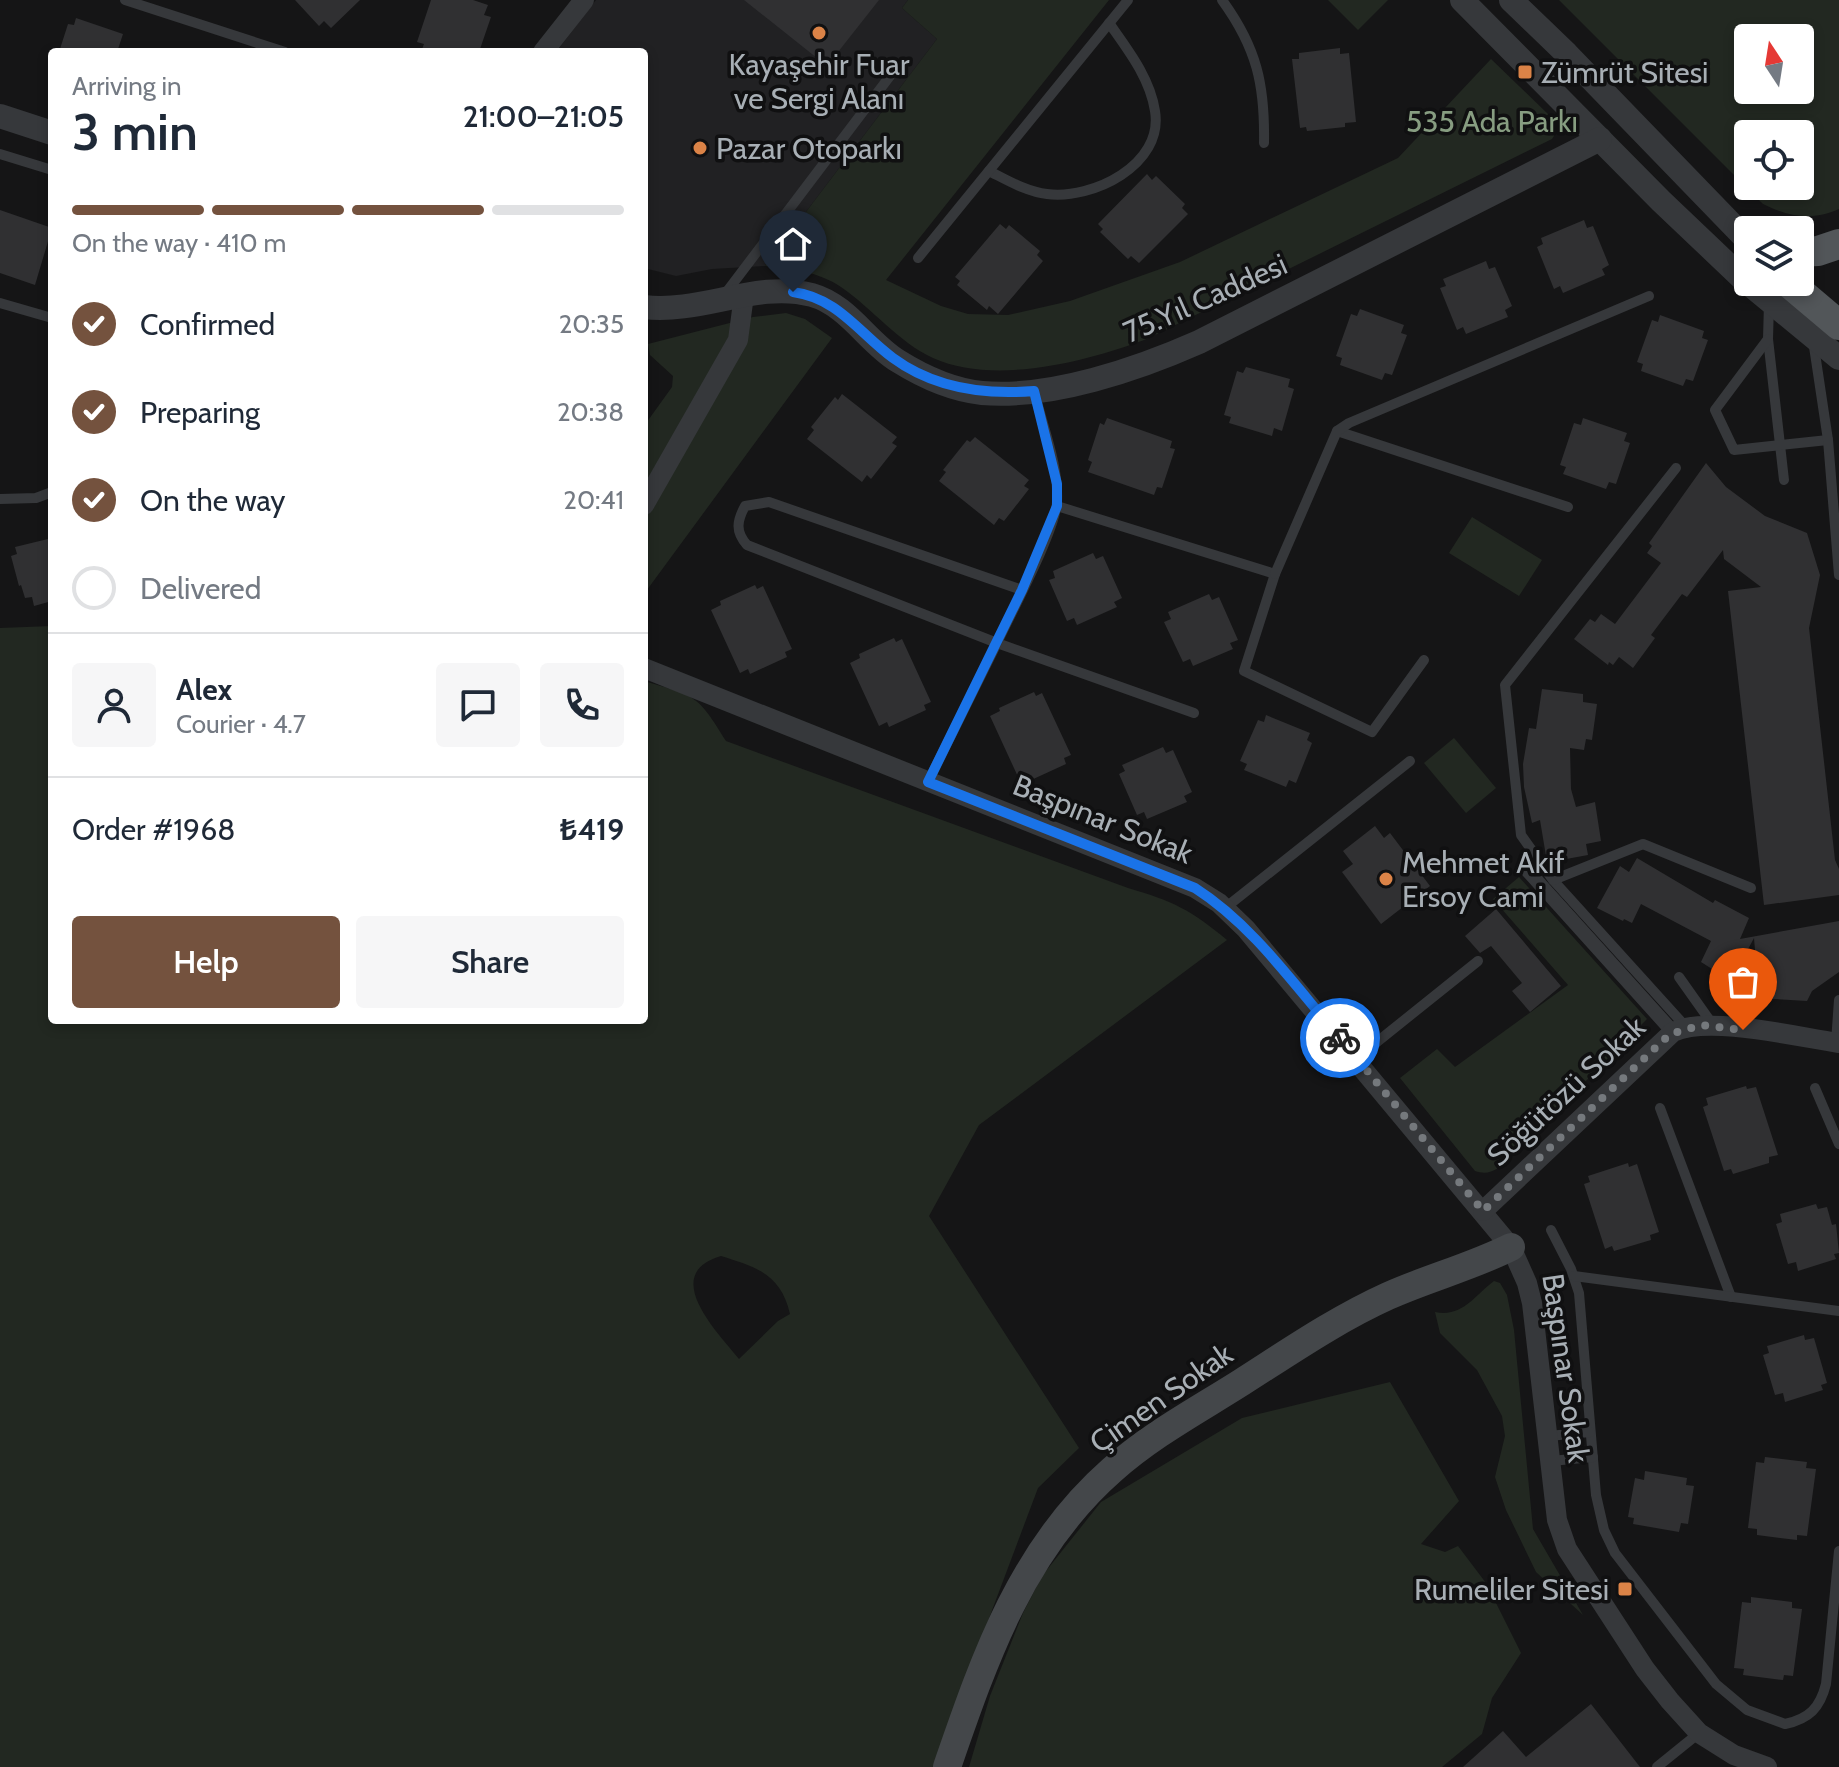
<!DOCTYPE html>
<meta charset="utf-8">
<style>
:root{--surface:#fff;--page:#f6f6f7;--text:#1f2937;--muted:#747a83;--line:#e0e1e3;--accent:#74523e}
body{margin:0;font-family:Cabin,sans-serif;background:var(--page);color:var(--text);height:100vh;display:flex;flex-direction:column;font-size:30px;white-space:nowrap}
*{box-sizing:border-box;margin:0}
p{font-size:26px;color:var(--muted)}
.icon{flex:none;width:44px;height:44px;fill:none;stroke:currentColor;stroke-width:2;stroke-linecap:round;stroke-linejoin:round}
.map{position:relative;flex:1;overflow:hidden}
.details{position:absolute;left:48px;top:48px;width:600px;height:976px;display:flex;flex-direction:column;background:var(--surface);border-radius:8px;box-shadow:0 4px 12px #0003}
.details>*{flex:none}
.needle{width:52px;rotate:348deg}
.tools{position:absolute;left:1734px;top:24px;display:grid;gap:16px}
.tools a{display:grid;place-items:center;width:80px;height:80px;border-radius:8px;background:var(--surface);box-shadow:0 4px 12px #0003;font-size:40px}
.pin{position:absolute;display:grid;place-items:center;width:68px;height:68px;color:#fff;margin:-82px -34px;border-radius:50% 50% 50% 0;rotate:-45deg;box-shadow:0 0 8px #0007}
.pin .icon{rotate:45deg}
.courier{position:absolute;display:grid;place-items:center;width:80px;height:80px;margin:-40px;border:6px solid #1a73e8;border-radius:50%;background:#fff;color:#222;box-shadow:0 2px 10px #0007}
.head em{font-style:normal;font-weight:600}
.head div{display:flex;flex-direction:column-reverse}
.head{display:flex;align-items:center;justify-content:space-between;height:136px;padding:0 24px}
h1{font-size:52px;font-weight:600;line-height:60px}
.bar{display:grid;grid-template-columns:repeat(4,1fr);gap:12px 8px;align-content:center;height:96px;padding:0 24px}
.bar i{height:10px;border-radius:6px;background:var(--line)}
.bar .on{background:var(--accent)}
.bar p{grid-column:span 4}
.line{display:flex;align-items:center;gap:20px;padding:0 24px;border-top:2px solid var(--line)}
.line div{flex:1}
.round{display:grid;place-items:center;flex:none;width:84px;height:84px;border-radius:8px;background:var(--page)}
ol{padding:0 24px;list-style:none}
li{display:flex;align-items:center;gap:24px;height:88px}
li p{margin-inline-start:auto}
li .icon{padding:8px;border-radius:50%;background:var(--accent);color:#fff;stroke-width:4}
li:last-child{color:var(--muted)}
li i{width:44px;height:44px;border:4px solid var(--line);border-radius:50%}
.button{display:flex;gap:16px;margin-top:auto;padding:16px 24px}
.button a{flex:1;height:92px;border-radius:8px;background:var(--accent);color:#fff;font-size:32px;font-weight:600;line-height:92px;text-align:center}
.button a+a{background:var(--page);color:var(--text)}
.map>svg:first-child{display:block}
.built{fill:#212123}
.green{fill:#222821;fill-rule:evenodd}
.building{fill:#303032}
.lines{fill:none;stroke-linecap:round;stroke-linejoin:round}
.service{stroke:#36383b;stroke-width:10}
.pedestrian{stroke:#36383b;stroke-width:14}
.minor{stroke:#36383b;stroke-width:20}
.tertiary{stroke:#36383b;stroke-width:24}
.secondary{stroke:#44474a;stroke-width:28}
.primary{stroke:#525659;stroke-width:30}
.done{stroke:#75797d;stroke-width:8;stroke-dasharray:0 14.4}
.route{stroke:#1a73e8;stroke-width:10}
.poi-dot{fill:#db8347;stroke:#101011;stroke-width:3}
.labels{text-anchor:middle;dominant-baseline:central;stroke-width:7;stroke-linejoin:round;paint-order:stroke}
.poi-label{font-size:30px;fill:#a8afb5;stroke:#101011;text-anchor:start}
.park-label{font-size:30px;fill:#879d81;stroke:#101011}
.street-label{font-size:30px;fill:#a8afb5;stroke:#101011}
</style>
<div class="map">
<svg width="1839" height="1767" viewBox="0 0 1839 1767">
<rect width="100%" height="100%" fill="#151516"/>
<!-- built -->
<polygon class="built" points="596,0 908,0 902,8 937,39 765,266 712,269 676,276 644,268 644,52 556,52"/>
<!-- green -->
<g class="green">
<path d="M 908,0 L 1109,0 L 886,280 L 941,306 L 968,314 L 1008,315 L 1070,301 L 1180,262 L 1398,158 L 1491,59 L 1549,115 C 1554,123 1558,131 1552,139 L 1149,338 C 1090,361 995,386 933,358 C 898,342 873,309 841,287 C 819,272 791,268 765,266 L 937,39 L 902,8 Z"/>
<polygon points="1328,0 1388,0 1358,30"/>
<path d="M 1559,0 L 1839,0 L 1839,209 C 1812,221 1789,217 1763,204 ZM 1748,38 L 1800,38 L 1800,90 L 1748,90 ZM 1748,134 L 1800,134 L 1800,186 L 1748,186 Z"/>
<polygon points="786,313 805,319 832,338 644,594 644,426 672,387 673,376 650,355 648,344 753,317"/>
<polygon points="1472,517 1542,560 1519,596 1449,553"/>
<path d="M 52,626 L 52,1020 L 644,1020 L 644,681 C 697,697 697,694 726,741 L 1128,888 C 1173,901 1191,910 1227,940 L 979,1125 L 929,1216 L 1079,1448 L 1038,1488 L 933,1767 L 0,1767 L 0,628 ZM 721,1256 C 756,1267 781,1274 790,1314 L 778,1321 L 739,1359 C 718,1333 659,1274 721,1256 Z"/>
<polygon points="1454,738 1496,788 1466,813 1424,763"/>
<path d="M 1519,877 L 1647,1019 L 1509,1159 C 1498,1169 1490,1176 1475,1171 L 1400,1078 L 1437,1049 L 1455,1067 L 1568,985 L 1493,899 Z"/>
<path d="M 1494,1281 L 1500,1283 L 1507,1295 L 1514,1330 L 1533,1529 L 1583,1615 L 1536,1572 L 1506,1510 L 1495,1477 L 1505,1436 L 1502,1416 L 1477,1370 L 1440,1333 L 1435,1312 C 1462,1318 1475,1295 1494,1281 Z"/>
<polygon points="1390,1382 1459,1501 1421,1544 1445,1552 1458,1546 1486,1583 1521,1653 1492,1698 1482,1734 1442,1767 969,1767 990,1696 1023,1613 1042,1576 1101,1502 1242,1418"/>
</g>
<!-- building -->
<g class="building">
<polygon points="295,0 360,0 331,28 324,21 319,26"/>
<polygon points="431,0 473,0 488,5 484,15 491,17 479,52 421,52 424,44 417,42"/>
<polygon points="744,0 879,0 827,66"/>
<polygon points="76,18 123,34 117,52 59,52 68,24 74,25"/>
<polygon points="1340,48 1340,54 1349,53 1356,122 1345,123 1345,127 1307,131 1306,127 1300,128 1292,59 1299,59 1299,53"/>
<polygon points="1147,174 1152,180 1156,176 1185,204 1182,208 1188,214 1139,263 1131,256 1128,259 1100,232 1103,229 1098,224"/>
<polygon points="0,210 52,228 35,285 0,273"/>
<polygon points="1584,220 1587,228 1593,226 1609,265 1602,269 1605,275 1563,293 1560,286 1554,289 1537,247 1543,244 1541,238"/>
<polygon points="1000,224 1006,229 1009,225 1040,251 1037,255 1043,261 998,314 989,306 987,310 957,285 960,281 955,277"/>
<polygon points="1486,261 1489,269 1495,267 1512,306 1505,310 1508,317 1466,334 1463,327 1457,330 1440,288 1446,286 1443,279"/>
<polygon points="1360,309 1404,325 1401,333 1407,335 1392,375 1385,373 1382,380 1340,365 1342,358 1336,356 1351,314 1357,316"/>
<polygon points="1660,315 1704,331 1702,338 1708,340 1693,381 1686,379 1683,386 1641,371 1643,364 1637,362 1652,320 1658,322"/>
<polygon points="1246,367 1290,379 1288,387 1294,389 1282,431 1274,428 1272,436 1229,423 1231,417 1224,415 1237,371 1243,373"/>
<polygon points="842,394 897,437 892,443 897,446 871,479 867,475 862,482 807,439 814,430 811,427 835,397 838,400"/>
<polygon points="1107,418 1172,441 1170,448 1175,449 1162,488 1157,487 1154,495 1088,472 1092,462 1088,460 1100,423 1104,425"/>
<polygon points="1583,418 1627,433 1624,441 1630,443 1616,484 1609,482 1606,489 1563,474 1566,467 1560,465 1574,423 1581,425"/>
<polygon points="975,437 1029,480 1024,486 1029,489 1004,521 999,518 994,525 939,481 946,472 943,470 967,440 970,442"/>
<polygon points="1706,463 1726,487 1765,516 1807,533 1820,575 1809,628 1835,860 1839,869 1839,895 1764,905 1728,591 1761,587 1724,559 1723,550 1687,597 1682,594 1651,635 1655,638 1633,668 1619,657 1613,665 1609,662 1608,665 1574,639 1590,619 1595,622 1601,614 1615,624 1661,563 1647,553 1652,546 1649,543"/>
<polygon points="52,538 52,601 34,606 32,597 25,598 21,585 19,586 11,556 17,554 15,547"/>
<polygon points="1093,553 1096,559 1103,556 1122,598 1114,602 1117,607 1077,625 1074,618 1067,621 1049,580 1055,578 1053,571"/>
<polygon points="755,585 757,589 763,586 792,649 785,652 787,657 750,674 748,669 740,673 711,610 721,605 720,601"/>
<polygon points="1209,594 1212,600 1219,597 1238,640 1230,643 1233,649 1193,666 1190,659 1183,662 1164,622 1171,619 1168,612"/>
<polygon points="894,638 896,642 902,639 931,702 924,705 926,710 889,727 887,722 879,726 850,663 860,658 859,654"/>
<polygon points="1542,689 1583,694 1583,702 1597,704 1592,740 1586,739 1584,750 1570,748 1571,789 1576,807 1595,802 1601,841 1586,844 1588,855 1550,862 1546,856 1540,820 1532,823 1524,787 1523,764 1529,728 1536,729"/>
<polygon points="1034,692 1036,696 1042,693 1071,755 1064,758 1066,764 1029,781 1027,776 1019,779 990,716 1000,711 999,708"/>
<polygon points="1266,715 1310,733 1307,740 1312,743 1296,783 1289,780 1286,787 1244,770 1247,764 1240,761 1258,720 1264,722"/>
<polygon points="1163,747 1166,753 1173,750 1192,792 1184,796 1187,802 1147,819 1144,812 1137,815 1119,774 1125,771 1122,765"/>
<polygon points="1375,826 1384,838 1390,833 1430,886 1381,924 1342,872 1353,864 1343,851"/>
<polygon points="1637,858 1713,903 1715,900 1749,918 1740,939 1839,921 1839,972 1812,991 1807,1001 1759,998 1754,938 1731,981 1701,962 1711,941 1641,904 1632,923 1624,919 1623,921 1597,908 1620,866 1629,872"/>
<polygon points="1496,909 1561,986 1530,1012 1512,991 1522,983 1491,946 1480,953 1465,936"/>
<polygon points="1746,1086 1747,1089 1756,1087 1778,1155 1769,1157 1769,1163 1733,1174 1731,1169 1724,1171 1703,1107 1708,1105 1706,1098"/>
<polygon points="1628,1163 1629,1167 1637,1164 1659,1232 1650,1235 1651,1240 1614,1251 1612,1246 1605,1249 1584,1184 1590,1182 1588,1176"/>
<polygon points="1816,1204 1818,1209 1827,1207 1832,1225 1836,1224 1839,1253 1834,1254 1836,1259 1798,1271 1796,1262 1788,1264 1776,1224 1782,1222 1780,1214"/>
<polygon points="1804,1335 1805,1340 1814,1338 1827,1383 1821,1385 1823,1390 1785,1402 1783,1393 1775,1395 1763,1355 1769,1353 1767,1346"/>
<polygon points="1765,1457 1807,1462 1806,1468 1816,1469 1807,1536 1797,1535 1797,1540 1757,1535 1757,1529 1748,1528 1756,1462 1764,1463"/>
<polygon points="1645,1471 1687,1478 1686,1485 1694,1486 1688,1524 1681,1523 1679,1532 1633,1524 1634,1518 1628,1517 1635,1478 1644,1480"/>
<polygon points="1751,1597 1792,1602 1792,1608 1802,1609 1793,1676 1784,1675 1783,1680 1743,1675 1744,1669 1734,1668 1742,1602 1751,1603"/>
<polygon points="1591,1704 1640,1767 1463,1767 1503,1731 1526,1757"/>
</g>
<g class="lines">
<!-- service -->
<g class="service">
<polyline points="125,0 285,52"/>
<path d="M 1222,0 C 1257,48 1265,85 1264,143"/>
<polyline points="0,154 52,170"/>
<path d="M 989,171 C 1007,180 1027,192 1047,194 C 1092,200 1164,165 1155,111 C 1150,78 1128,50 1109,23"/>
<polyline points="918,258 1128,0"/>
<polyline points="725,294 890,76"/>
<polyline points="0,303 52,318"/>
<polyline points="1769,303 1768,339 1784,480"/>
<polyline points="1768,339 1715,410 1734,450 1828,440"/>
<polyline points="1813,340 1828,440 1839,575"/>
<polyline points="1337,431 1568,507"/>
<polyline points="1676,468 1505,685 1521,835 1553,880 1686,1027"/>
<polyline points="0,499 36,498 52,492"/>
<polyline points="1057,506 1275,574 1244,671 1372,732 1424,660"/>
<polyline points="1275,574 1337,431 1349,423 1649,296"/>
<path d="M 1022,590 L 769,502 L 745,506 C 737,521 735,531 747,545 L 997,643 C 1011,613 1055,531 1057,502 C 1059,466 1043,428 1035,394"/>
<polyline points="928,782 997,643 1194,713"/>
<polyline points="1553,880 1643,844 1751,888"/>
<polyline points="1225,908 1410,761"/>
<polyline points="1679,977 1713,1025"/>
<polyline points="1836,1042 1839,1000"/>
<polyline points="1357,1058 1478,961"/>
<polyline points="1815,1088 1839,1144"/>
<polyline points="1660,1108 1731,1297"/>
<path d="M 1551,1230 L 1571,1269 L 1579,1293 L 1596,1495 L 1604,1530 L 1615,1553 L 1716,1684 L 1747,1710 L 1785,1724 C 1809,1719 1820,1708 1826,1684 L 1839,1551"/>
<polyline points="1574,1276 1839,1311"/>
<polyline points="1549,1436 1590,1432"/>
<polyline points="1551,1461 1593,1457"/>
<polyline points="1657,1767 1699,1733"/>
</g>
<!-- pedestrian -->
<polyline class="pedestrian" points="1528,871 1673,1032"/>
<!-- minor -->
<g class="minor">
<polyline points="543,52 584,0"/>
<polyline points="644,505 738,340 744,295"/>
<polyline points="644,668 1195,888 1219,903 1246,929 1511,1247 1527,1283 1532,1303 1557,1520 1567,1549 1645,1669 1670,1701 1699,1733 1734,1755 1767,1767"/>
<path d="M 1483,1211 L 1673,1032 C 1709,1015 1797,1037 1839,1043"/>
</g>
<!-- tertiary -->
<g class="tertiary">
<polyline points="1462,0 1661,201 1742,278 1839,358"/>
<polyline points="1511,0 1567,54 1748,241"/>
<polyline points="0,116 52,133"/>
<path d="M 644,307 C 702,314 757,280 812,295 C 848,305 868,343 898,361 C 922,376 953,390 982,393 C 1051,399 1138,369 1199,342 L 1600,139"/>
</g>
<!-- secondary -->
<path class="secondary" d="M 947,1767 C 985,1657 1022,1549 1112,1470 C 1151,1435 1198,1410 1242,1382 C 1289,1352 1337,1319 1388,1296 C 1428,1278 1471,1267 1511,1247"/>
<!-- primary -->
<g class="primary">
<polyline points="1800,252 1818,251 1839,244"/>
<polyline points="1788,282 1839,325"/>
</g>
</g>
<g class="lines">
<!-- done -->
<polyline class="done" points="1340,1038 1483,1211 1670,1034 1702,1025 1743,1030"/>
<!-- route -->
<path class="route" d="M 793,292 C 838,298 859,333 893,358 C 935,389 985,395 1034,391 L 1057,484 L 1057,506 L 1022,590 L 928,782 L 1195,888 C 1253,925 1295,986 1340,1038"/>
</g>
<!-- markers -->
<g class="poi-dot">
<circle cx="819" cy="33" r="8"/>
<rect x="1517" y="64" width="16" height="16" rx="4"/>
<circle cx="700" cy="148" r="8"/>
<circle cx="1386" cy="879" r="8"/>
<rect x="1617" y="1581" width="16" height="16" rx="4"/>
</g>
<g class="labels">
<!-- poi labels -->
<g class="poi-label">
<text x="819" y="64" text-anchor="middle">Kayaşehir Fuar<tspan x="819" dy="34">ve Sergi Alanı</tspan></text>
<text x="1541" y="72">Zümrüt Sitesi</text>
<text x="716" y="148">Pazar Otoparkı</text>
<text x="1402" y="862">Mehmet Akif<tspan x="1402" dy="34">Ersoy Cami</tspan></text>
<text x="1609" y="1589" text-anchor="end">Rumeliler Sitesi</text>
</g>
<!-- park labels -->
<g class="park-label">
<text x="1492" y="121">535 Ada Parkı</text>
</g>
<!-- street labels -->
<g class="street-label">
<text transform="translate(1205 298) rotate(-24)">75.Yıl Caddesi</text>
<text transform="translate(1103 819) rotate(22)">Başpınar Sokak</text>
<text transform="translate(1566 1091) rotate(-43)">Söğütözü Sokak</text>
<text transform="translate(1566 1368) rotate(82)">Başpınar Sokak</text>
<text transform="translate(1161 1398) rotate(-35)">Çimen Sokak</text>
</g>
</g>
</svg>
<div class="tools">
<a><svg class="needle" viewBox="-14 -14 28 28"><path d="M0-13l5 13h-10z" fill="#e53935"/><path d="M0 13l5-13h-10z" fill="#747a83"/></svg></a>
<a><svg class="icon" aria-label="locate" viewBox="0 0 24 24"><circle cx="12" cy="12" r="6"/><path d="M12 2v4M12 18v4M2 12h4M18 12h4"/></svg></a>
<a><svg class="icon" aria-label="layers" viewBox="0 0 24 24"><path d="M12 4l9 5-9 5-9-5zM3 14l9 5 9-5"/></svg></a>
</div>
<div class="pin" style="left:1743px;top:1030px;background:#ea580c"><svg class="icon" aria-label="bag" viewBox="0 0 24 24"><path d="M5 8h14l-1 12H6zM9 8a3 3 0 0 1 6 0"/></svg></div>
<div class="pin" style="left:793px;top:292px;background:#1f2937"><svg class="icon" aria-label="home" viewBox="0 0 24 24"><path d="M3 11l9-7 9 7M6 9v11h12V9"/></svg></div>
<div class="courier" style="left:1340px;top:1038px"><svg class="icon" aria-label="bike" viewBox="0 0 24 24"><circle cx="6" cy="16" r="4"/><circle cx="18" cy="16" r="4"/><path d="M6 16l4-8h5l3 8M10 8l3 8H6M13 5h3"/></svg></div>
<section class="details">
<div class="head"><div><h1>3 min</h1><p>Arriving in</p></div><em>21:00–21:05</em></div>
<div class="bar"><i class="on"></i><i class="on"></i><i class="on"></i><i></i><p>On the way · 410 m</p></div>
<ol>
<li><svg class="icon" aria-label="check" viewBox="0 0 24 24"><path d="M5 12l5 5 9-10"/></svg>Confirmed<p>20:35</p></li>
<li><svg class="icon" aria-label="check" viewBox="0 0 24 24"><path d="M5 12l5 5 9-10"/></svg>Preparing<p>20:38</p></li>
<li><svg class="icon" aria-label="check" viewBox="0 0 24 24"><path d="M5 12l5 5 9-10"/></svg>On the way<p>20:41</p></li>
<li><i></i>Delivered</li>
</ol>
<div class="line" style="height:144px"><a class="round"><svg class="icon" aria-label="person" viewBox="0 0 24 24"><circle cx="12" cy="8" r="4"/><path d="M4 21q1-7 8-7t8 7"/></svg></a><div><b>Alex</b><p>Courier · 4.7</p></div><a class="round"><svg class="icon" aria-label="chat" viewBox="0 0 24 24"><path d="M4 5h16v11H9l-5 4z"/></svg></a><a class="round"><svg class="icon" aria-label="phone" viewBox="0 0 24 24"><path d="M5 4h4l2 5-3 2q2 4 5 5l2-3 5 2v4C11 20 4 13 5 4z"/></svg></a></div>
<div class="line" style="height:104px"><div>Order #1968</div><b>₺419</b></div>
<div class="button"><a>Help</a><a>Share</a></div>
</section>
</div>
